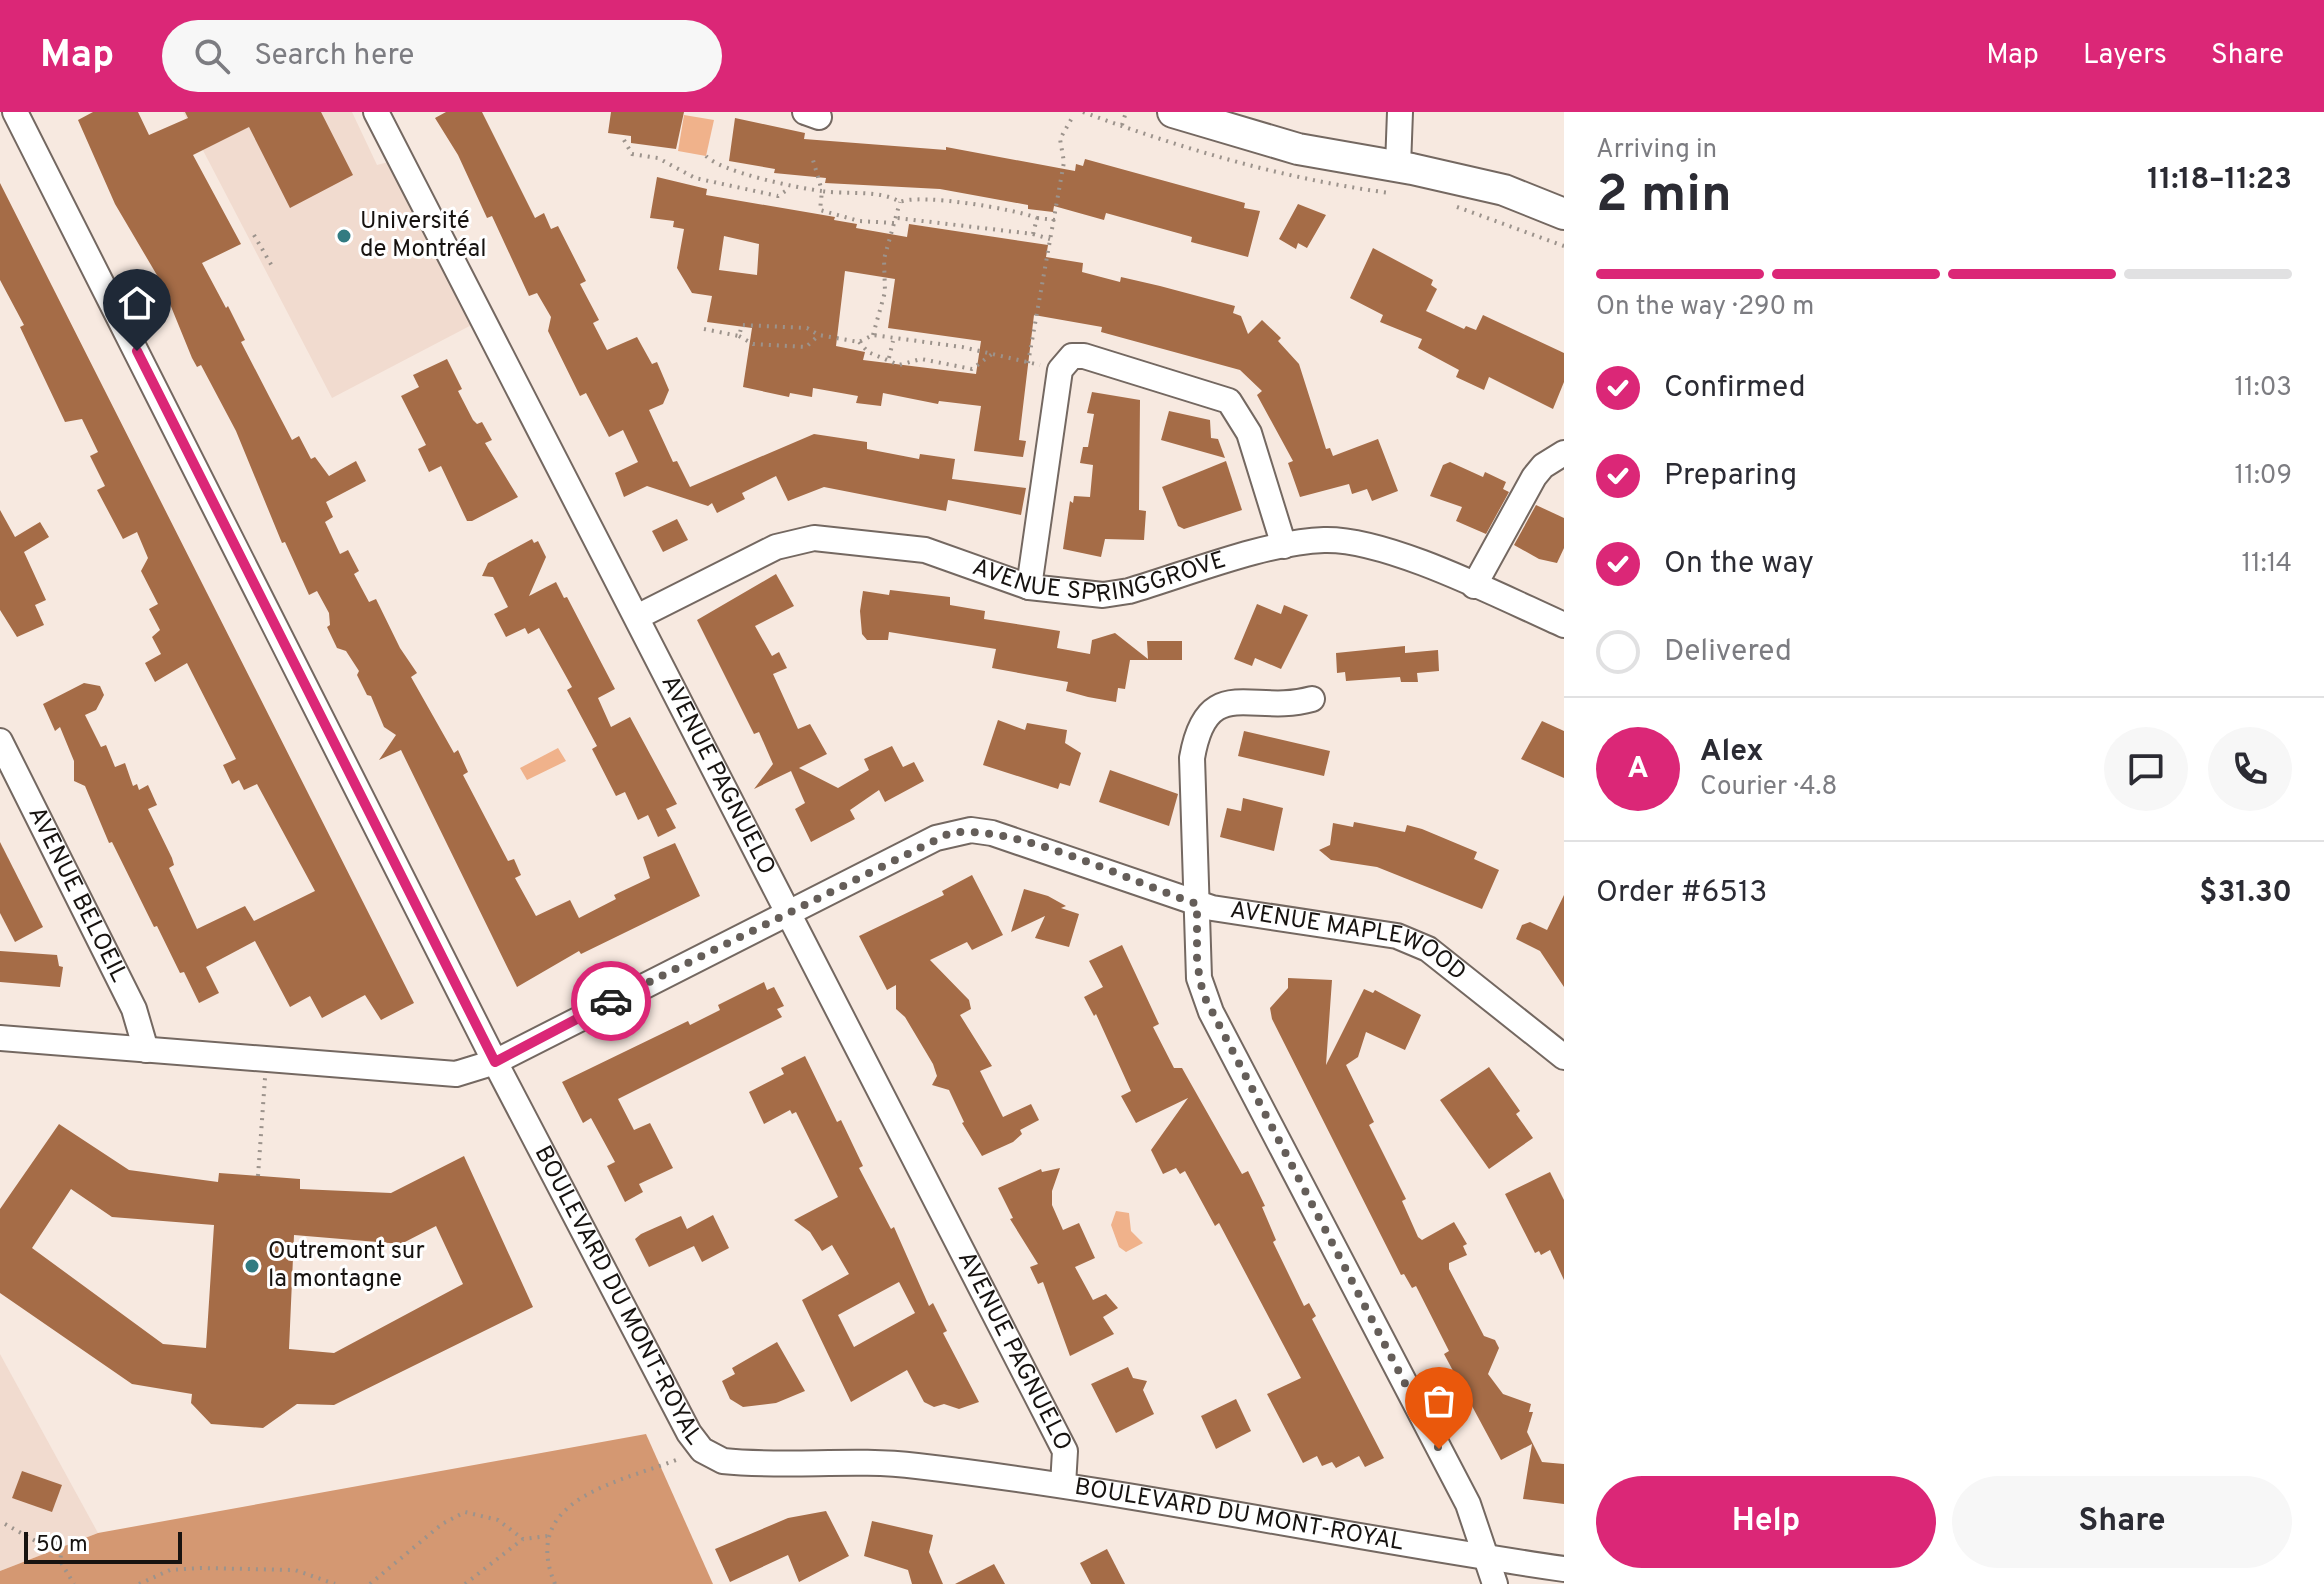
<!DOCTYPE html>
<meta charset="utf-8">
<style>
:root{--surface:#fff;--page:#f7f7f7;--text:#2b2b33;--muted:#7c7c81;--line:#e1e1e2;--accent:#db2777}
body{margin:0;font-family:Overpass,sans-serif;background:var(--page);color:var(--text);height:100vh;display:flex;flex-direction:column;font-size:30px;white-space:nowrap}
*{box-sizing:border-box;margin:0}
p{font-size:26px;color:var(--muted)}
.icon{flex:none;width:44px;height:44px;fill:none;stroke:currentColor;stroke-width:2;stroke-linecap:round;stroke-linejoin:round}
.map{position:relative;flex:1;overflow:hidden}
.side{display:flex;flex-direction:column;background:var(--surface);width:760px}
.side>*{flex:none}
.scale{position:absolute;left:24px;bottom:20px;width:158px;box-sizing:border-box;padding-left:8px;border:4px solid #171310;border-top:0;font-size:22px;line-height:28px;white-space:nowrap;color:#171310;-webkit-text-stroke:6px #fff;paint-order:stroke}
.pin{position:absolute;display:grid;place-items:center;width:68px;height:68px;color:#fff;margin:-82px -34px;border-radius:50% 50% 50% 0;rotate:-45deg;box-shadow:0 0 8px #0007}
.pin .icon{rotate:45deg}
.courier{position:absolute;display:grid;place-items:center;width:80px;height:80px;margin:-40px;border:6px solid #db2777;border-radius:50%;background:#fff;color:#222;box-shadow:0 2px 10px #0007}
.headline em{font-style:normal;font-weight:700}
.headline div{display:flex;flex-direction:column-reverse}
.headline{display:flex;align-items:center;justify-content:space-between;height:136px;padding:0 32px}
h1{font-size:52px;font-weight:700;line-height:60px}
.bar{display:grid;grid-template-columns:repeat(4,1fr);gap:12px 8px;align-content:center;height:96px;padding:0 32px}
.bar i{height:10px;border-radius:6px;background:var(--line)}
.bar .current{background:var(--accent)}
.bar p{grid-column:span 4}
.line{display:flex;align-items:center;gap:20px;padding:0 32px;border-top:2px solid var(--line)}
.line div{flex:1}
.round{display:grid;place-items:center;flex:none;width:84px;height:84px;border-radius:42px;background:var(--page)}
ol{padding:0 32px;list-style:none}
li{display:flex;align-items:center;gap:24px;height:88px}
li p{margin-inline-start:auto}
li .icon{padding:8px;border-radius:50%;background:var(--accent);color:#fff;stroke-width:4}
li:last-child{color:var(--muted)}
li i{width:44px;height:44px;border:4px solid var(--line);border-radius:50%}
.action{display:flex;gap:16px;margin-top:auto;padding:16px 32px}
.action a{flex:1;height:92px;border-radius:48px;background:var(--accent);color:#fff;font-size:32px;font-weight:700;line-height:92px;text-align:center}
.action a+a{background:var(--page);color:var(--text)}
header{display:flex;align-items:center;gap:48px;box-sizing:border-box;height:112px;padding:0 40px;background:var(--accent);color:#fff}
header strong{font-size:38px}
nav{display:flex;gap:44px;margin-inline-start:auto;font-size:28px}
.search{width:560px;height:72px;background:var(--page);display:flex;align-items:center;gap:20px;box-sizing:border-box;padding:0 28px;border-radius:44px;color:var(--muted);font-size:30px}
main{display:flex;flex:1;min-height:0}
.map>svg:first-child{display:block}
.built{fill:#f1dbcf}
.forest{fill:#d49872}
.water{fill:#f0b28b}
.building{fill:#a56c47;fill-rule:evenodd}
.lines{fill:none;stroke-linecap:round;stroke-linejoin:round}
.minor-casing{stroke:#746861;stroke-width:28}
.major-casing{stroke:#746861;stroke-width:34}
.path{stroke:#9c938c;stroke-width:4;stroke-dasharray:2 6;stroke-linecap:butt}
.minor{stroke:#fff;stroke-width:24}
.major{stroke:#fff;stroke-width:30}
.done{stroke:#655e59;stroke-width:8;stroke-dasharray:0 14.4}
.route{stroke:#db2777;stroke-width:10}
.poi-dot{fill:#327b81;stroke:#fff;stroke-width:3}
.labels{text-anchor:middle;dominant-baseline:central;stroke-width:6;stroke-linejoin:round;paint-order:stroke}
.poi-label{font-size:24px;fill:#171310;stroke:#fff;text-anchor:start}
.street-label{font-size:24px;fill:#171310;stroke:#fff}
</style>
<header>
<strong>Map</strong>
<div class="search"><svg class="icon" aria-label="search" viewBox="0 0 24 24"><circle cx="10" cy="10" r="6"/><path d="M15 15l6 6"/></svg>Search here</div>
<nav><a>Map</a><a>Layers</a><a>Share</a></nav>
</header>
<main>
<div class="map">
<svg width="1564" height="1472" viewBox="0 0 1564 1472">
<rect width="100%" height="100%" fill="#f7e9e0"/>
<!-- built -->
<g class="built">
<polygon points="183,0 352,0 377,53 400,47 483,207 332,286"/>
<polygon points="0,1242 98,1421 0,1459"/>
</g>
<!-- forest -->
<polygon class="forest" points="646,1322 713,1472 0,1472 0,1459 98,1421"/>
<!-- water -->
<g class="water">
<polygon points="684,3 714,8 706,44 678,39"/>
<polygon points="558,636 566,649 527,668 520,656"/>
<polygon points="1116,1099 1129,1101 1131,1119 1143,1131 1126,1140 1119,1135 1111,1113"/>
</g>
<!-- building -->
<g class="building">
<polygon points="93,0 138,0 149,23 188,6 185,0 321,0 353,63 290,96 249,15 193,43 241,132 202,151 226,196 228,194 245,228 241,230 270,286 292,328 299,324 311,347 315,345 329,364 356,349 366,369 326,390 333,405 325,410 340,442 348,438 359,459 354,462 369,490 376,487 400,536 417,561 411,565 454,641 458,638 468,660 463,663 508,749 514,747 521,763 515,766 536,804 570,788 579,806 616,787 614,783 650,766 643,745 675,731 700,784 581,842 579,839 517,875 401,638 379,648 396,623 384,615 371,584 367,583 357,563 359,559 346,539 337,536 327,515 330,513 329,501 317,479 309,483 285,430 282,431 236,319 201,253 197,255 192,246 161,170 115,92 78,8"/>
<polygon points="446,0 482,0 535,106 544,101 551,117 558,114 586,169 580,172 599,208 593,211 607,238 637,225 652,252 657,250 669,278 663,292 649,298 673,350 677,349 690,375 814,322 867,330 867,337 919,347 920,342 955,347 952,367 1026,376 1021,403 948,388 946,399 824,375 788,389 776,364 742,381 745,387 717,401 712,391 708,394 647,374 624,385 615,361 638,350 623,318 609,325 586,281 580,284 548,219 551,205 537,181 529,184 492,104 487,106 458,43 435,6"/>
<polygon points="611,0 684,0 676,37 631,31 631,24 608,21"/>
<polygon points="735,6 805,21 804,27 946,38 946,35 1075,59 1076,52 1083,54 1085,47 1245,91 1244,96 1260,99 1248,145 1191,130 1192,125 1106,101 1104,108 1054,94 1053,100 1028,97 1028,93 940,77 825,71 826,66 774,61 775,57 729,49"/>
<path d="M 657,65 L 707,77 L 706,83 L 835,105 L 834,108 L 857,112 L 856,116 L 907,125 L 909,112 L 1048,133 L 1046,145 L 1083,151 L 1082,160 L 1120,170 L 1121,165 L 1160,174 L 1235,194 L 1233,201 L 1241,204 L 1248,222 L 1262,208 L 1281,226 L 1278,229 L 1299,252 L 1326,337 L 1330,336 L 1333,344 L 1378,327 L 1398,379 L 1372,389 L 1367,377 L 1352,382 L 1349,372 L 1300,385 L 1288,351 L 1293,349 L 1257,283 L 1262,279 L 1240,258 L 1101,220 L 1102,215 L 1034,203 L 1019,328 L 1026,329 L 1023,345 L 974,339 L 981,294 L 939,289 L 938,292 L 883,281 L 881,294 L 856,291 L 858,284 L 813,276 L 812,285 L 790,281 L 789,285 L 743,275 L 752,216 L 707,210 L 712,184 L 692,181 L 677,156 L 684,117 L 673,115 L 674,109 L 650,106 ZM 724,124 L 759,132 L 757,163 L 719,158 ZM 845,159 L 895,167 L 888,216 L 981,229 L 976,262 L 863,248 L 865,240 L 836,234 Z"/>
<polygon points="0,71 414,891 381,908 365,883 322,906 310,884 290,895 255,829 206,855 219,881 199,891 184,860 180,861 157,814 154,815 112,730 109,731 85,674 74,669 74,649 60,615 55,619 43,592 84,571 100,574 104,583 96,598 85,603 101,635 106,633 115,655 125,651 133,674 137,672 139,678 148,673 157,693 148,697 172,746 174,753 169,756 197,817 245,794 254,809 315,779 257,672 244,678 239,668 232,672 223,653 236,647 187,551 155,570 145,551 161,542 152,525 160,518 149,497 158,492 141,459 148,446 137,420 123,427 97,378 105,374 90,344 98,340 82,307 65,310 20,215 24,213 0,168"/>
<polygon points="1298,92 1326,103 1307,136 1298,131 1296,137 1279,127"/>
<polygon points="1373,136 1433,168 1431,173 1437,177 1426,199 1464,217 1466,214 1476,218 1483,203 1564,241 1564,270 1553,297 1489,265 1484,278 1456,265 1459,258 1418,236 1422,227 1380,210 1383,203 1350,186"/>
<polygon points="447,247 462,277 458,279 473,308 477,312 482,310 492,328 485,331 518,385 472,409 467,409 441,354 429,360 418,337 426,333 401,284 419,275 413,263"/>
<polygon points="1092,280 1140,288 1139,398 1146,399 1144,428 1105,427 1101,445 1063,437 1070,389 1073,391 1074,384 1090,385 1093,353 1080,351 1083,335 1088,335 1094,302 1087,301"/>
<polygon points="1169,299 1210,308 1211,326 1218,327 1225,346 1161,328"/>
<polygon points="1226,349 1242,398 1184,417 1178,414 1162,375"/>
<polygon points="1450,350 1483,365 1485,360 1506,370 1503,377 1509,380 1486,422 1456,409 1462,395 1430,384 1443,353"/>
<polygon points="1536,393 1564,406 1564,436 1557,451 1539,447 1514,433"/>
<polygon points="0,398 15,425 40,410 49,425 24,440 46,488 35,493 44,513 17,525 0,498"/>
<polygon points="677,407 688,428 663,440 652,419"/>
<polygon points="532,427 534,431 538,429 546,445 529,484 556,470 564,486 567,485 615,577 598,586 611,615 630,605 677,692 666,697 676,716 658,725 648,703 638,708 625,680 616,684 592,637 597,634 567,578 572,575 539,516 528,522 525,516 506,525 494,502 508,495 493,465 482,464 488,451"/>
<polygon points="776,462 794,494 755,514 772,544 779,540 787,556 773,562 798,617 810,612 827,642 799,656 838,676 869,658 864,647 892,634 903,655 914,650 924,669 885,690 879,678 850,698 855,707 811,730 795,697 805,691 791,659 754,677 773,652 759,620 754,622 697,508"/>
<polygon points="890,478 950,485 950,493 985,499 984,507 1060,519 1057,536 1090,542 1092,528 1115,521 1148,547 1147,529 1182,529 1182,548 1130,548 1125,577 1118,576 1116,590 1088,585 1066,579 1068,570 992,556 996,537 889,520 888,528 867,528 862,522 860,499 863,479 889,483"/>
<polygon points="1257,492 1281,502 1284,493 1308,503 1281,557 1255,546 1252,554 1234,547"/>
<polygon points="1405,534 1405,541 1438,538 1439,559 1417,561 1418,570 1401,570 1400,565 1346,569 1345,560 1337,561 1336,541"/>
<polygon points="998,608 1025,618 1027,611 1067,618 1065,631 1081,641 1070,674 1060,671 1058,677 983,653"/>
<polygon points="1542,609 1564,619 1564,666 1521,647"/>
<polygon points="1244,619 1330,639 1324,664 1238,644"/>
<polygon points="1110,658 1178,682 1169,714 1099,690"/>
<polygon points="1243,686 1283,696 1274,739 1220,725 1227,696 1241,699"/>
<polygon points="1354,710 1405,720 1407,713 1422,717 1477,740 1474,747 1499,758 1482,797 1377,755 1331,748 1319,738 1330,733 1333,711 1353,715"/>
<polygon points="0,730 43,815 15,830 0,801"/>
<polygon points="972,763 1003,823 972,838 967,830 930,848 969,888 971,897 960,903 992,954 980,959 1003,1005 1031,992 1039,1008 1020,1018 1022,1022 1013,1030 982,1044 962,1011 964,1010 949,978 932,973 937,964 933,952 905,905 896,897 896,873 887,878 859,824 944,783 942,779"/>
<polygon points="1024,777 1048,784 1066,794 1061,796 1079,802 1069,835 1035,826 1045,804 1011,820"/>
<polygon points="1564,783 1564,875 1540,839 1516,827 1522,813 1530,810 1547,818"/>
<polygon points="1122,833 1159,912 1153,915 1174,956 1182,956 1242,1062 1248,1059 1265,1094 1262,1095 1276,1128 1273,1130 1304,1194 1309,1191 1316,1204 1312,1207 1384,1346 1365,1355 1359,1344 1336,1356 1332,1350 1322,1354 1317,1344 1303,1351 1267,1282 1301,1266 1219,1111 1215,1114 1185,1059 1180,1062 1176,1056 1163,1062 1151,1038 1188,986 1136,1011 1121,984 1131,979 1096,902 1094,904 1084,885 1103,875 1089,849"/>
<polygon points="0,839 57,843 59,854 63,855 60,875 0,870"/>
<polygon points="1288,866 1332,868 1326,953 1364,877 1373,881 1375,878 1421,903 1405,938 1366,920 1358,945 1346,953 1374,1010 1369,1013 1406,1087 1402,1089 1418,1125 1422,1128 1454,1110 1467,1132 1463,1134 1467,1143 1449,1151 1449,1157 1484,1224 1495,1228 1499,1236 1488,1262 1503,1282 1531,1292 1529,1300 1533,1300 1527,1320 1542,1350 1564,1352 1564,1392 1523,1387 1532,1332 1501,1348 1444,1242 1449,1239 1416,1174 1412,1176 1404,1162 1401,1163 1272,907 1270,896 1288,876"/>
<polygon points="764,870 767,878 774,875 784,894 777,897 782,905 618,987 634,1018 650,1011 673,1056 639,1072 643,1080 625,1090 607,1054 615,1050 591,1006 583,1011 562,970 688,909 690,913 720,898 718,893"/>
<path d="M 805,944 L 837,1010 L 841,1008 L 863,1054 L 859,1056 L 891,1117 L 894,1115 L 929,1194 L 933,1191 L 947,1219 L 943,1221 L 979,1290 L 959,1297 L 944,1292 L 934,1295 L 924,1290 L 907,1258 L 851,1290 L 802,1188 L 849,1162 L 832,1133 L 822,1139 L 810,1120 L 794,1108 L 838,1085 L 796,1000 L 792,1002 L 790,998 L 764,1012 L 749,980 L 784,962 L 781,956 ZM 899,1170 L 915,1201 L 854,1235 L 838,1203 Z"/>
<polygon points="1489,955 1520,999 1516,1002 1533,1026 1489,1057 1440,988"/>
<path d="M 59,1012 L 129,1058 L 218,1070 L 219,1061 L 300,1067 L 300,1077 L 391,1081 L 464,1044 L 533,1195 L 334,1293 L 297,1292 L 263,1316 L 211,1312 L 191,1291 L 192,1282 L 132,1272 L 0,1181 L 0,1097 ZM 71,1077 L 112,1105 L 214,1113 L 206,1236 L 163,1232 L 32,1136 ZM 436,1114 L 463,1172 L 334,1241 L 289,1237 L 294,1123 L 401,1132 Z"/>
<polygon points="1060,1056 1052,1079 1052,1093 1063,1118 1079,1111 1095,1146 1075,1155 1093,1188 1106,1182 1118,1196 1103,1205 1114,1222 1070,1244 1043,1170 1038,1172 1030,1155 1038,1152 1010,1107 1013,1106 998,1076 1041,1057 1042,1060"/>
<polygon points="1550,1060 1564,1088 1564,1168 1550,1138 1541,1143 1539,1139 1535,1141 1505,1082"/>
<polygon points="713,1103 729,1136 702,1150 694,1134 649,1155 635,1127 641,1122 681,1104 687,1117"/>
<polygon points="777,1230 805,1279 776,1291 743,1295 730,1287 722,1269 735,1262 732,1256"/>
<polygon points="1128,1255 1133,1266 1147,1269 1143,1278 1154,1302 1116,1321 1091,1272"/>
<polygon points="1236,1287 1251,1319 1216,1337 1201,1304"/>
<polygon points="22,1359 62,1373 52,1400 12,1386"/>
<polygon points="826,1399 849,1444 799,1470 788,1443 730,1470 715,1437 788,1406"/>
<polygon points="872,1409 933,1423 929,1440 943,1472 912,1472 908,1458 864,1444"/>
<polygon points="1107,1437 1125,1472 1091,1472 1080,1451"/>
<polygon points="994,1452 1005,1472 955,1472"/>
</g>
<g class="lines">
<defs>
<g id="minor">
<path id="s1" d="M 15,0 L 495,950 L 936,726 L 971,718 L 992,721 L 1212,796 L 1397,824 L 1428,837 L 1564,945"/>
<path id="s2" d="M 376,0 L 1065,1339 L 1063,1373"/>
<polyline points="805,0 819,5"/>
<polyline points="1398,54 1400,0"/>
<polyline points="1474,474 1534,365 1543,354 1564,341"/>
<polyline points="1029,475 1060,258 1072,244 1084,244 1229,289 1249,321 1284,434"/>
<path id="s3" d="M 637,505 L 776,435 L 814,426 L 925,438 L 1029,475 L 1103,483 L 1129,479 C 1187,462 1265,430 1324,428 C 1388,426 1503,486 1564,513"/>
<path d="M 1312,587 C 1252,604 1207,560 1192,646 L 1199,866 L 1211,900 L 1468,1392 L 1495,1472"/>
<path id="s4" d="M 0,629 L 134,897 L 146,938"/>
<path id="s5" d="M 0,926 L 456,962 L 495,950 L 689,1321 L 702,1338 L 723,1349 C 788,1356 853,1346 917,1354 C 1134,1379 1348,1426 1564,1457"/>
</g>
<polyline id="major" points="1173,0 1298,37 1412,57 1504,78 1564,102"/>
</defs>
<!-- minor casing -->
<use href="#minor" class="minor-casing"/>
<!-- major casing -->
<use href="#major" class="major-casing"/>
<!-- path -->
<g class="path">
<path d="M 1083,0 C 1183,37 1284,67 1390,81"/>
<polyline points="1122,13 1126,0"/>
<polyline points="624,28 632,42 658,46 695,66 778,84 790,76"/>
<path d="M 706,44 C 721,60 797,76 822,79 L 813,48"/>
<polyline points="1457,95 1564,134"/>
<polyline points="1037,106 1055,108"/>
<path d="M 894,111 L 859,109 L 820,98 L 822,79 C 846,83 879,77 900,90 C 920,81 1015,97 1037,106 L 1033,122 L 897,106"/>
<polyline points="1033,122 1050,127"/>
<polyline points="254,123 272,154"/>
<polyline points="704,217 739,224 742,213 807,216 819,223 859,230 873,223 962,235 1040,253"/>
<polyline points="873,223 885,180 884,147 900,90"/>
<polyline points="739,224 753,232 806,235 819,223"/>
<polyline points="859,230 868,240 899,253 921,247 972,257 992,242"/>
<polyline points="889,246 893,229"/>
<polyline points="1028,251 1064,50 1060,27 1073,4"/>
<polyline points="258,1064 265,966"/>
<polyline points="5,1412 41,1432 58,1431 62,1437 60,1449 74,1472"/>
<polyline points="139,1472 170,1458 201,1456 295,1458 335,1472"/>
<polyline points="370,1472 442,1412 465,1400 498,1408 523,1427"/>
<polyline points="465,1472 523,1427 547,1424"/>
<path d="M 555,1472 C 518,1385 623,1370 681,1346"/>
</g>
<!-- minor -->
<use href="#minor" class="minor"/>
<!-- major -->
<use href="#major" class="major"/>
</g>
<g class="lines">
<!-- done -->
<path class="done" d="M 611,889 L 950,721 C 1015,711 1131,770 1197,792 L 1197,851 L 1203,882 L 1439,1337"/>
<!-- route -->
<polyline class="route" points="137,239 495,950 611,889"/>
</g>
<!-- markers -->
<g class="poi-dot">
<circle cx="344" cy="124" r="8"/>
<circle cx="252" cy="1154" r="8"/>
</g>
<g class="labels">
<!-- poi labels -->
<g class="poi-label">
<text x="360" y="110">Université<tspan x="360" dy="28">de Montréal</tspan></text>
<text x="268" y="1140">Outremont sur<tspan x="268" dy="28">la montagne</tspan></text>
</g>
<!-- street labels -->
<g class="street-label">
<text stroke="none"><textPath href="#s3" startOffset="488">AVENUE SPRINGGROVE</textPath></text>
<text stroke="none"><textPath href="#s2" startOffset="746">AVENUE PAGNUELO</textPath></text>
<text stroke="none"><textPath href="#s4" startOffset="172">AVENUE BELOEIL</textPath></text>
<text stroke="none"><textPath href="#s1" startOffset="1990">AVENUE MAPLEWOOD</textPath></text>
<text stroke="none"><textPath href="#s5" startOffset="762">BOULEVARD DU MONT-ROYAL</textPath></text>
<text stroke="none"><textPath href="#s2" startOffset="1394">AVENUE PAGNUELO</textPath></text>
<text stroke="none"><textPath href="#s5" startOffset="1482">BOULEVARD DU MONT-ROYAL</textPath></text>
</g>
</g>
</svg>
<div class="scale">50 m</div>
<div class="pin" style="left:1439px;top:1337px;background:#ea580c"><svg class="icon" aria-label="bag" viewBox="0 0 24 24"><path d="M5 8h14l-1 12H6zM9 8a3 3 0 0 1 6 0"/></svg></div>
<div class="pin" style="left:137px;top:239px;background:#1f2937"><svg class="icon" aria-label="home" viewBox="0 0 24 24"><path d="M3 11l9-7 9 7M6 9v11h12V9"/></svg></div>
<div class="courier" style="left:611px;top:889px"><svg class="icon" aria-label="car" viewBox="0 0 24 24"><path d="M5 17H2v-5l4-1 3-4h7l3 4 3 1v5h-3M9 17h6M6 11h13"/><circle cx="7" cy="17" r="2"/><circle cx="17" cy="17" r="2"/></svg></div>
</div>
<section class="side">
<div class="headline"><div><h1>2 min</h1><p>Arriving in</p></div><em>11:18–11:23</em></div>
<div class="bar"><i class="current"></i><i class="current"></i><i class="current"></i><i></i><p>On the way · 290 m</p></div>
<ol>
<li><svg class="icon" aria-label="check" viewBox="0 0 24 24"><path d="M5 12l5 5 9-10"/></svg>Confirmed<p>11:03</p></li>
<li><svg class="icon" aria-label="check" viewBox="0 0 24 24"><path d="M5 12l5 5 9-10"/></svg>Preparing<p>11:09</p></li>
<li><svg class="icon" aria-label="check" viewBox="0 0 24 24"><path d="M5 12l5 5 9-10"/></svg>On the way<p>11:14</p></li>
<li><i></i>Delivered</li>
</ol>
<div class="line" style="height:144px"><b class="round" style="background:var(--accent);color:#fff">A</b><div><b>Alex</b><p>Courier · 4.8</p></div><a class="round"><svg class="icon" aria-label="chat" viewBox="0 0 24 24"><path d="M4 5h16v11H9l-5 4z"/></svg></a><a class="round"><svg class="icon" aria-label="phone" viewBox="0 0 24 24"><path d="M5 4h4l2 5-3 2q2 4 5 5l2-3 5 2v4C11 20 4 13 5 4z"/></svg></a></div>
<div class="line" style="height:104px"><div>Order #6513</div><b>$31.30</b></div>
<div class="action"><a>Help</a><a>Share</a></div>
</section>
</main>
